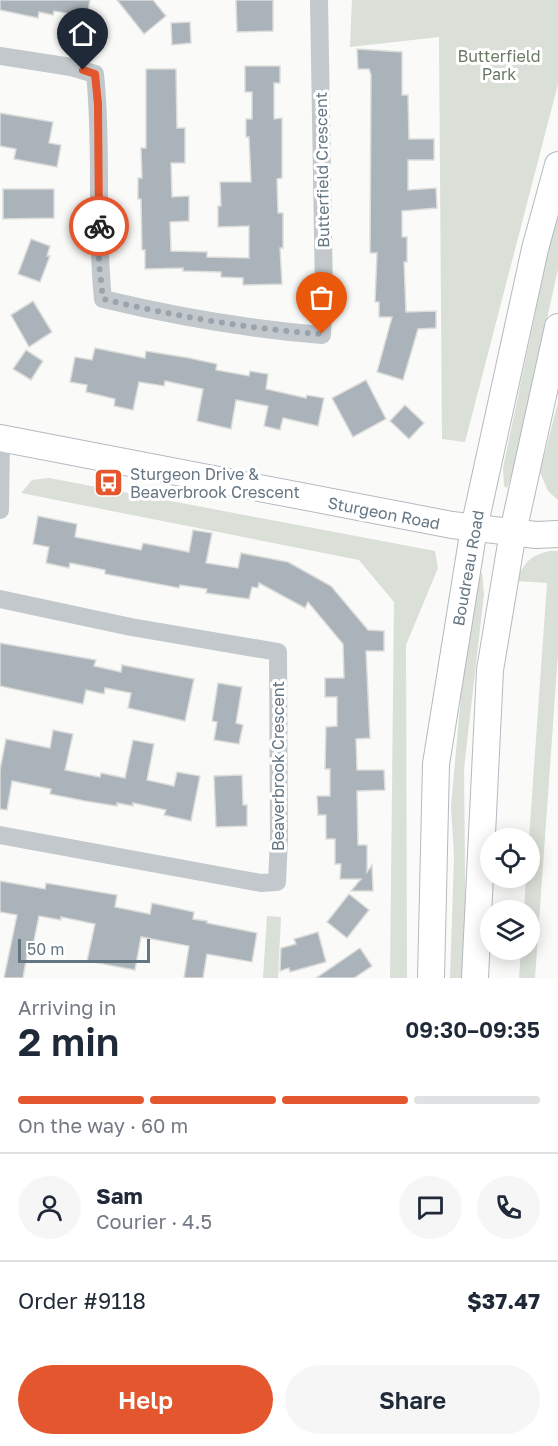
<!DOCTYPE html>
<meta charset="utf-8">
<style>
:root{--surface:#fff;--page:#f6f6f7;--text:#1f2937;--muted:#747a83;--line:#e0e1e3;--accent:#e4572e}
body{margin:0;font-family:"Golos Text",sans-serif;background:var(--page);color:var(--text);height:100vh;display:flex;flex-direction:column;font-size:22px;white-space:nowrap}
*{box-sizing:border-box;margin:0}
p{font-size:20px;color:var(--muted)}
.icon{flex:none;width:33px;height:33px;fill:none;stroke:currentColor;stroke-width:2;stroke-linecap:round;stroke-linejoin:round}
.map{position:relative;height:978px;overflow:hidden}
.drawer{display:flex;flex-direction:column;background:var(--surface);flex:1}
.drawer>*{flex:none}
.buttons{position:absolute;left:480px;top:828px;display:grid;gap:12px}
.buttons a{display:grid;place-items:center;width:60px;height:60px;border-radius:50%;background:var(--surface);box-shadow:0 3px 15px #0003;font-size:30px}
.scale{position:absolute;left:18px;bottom:15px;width:132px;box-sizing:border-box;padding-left:6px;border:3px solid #657683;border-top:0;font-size:16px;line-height:21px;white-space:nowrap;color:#657683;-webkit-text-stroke:4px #fff;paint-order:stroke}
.pin{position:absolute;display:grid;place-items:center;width:51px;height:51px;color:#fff;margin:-62px -26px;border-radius:50% 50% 50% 0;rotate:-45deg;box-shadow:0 0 6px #0007}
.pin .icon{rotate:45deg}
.courier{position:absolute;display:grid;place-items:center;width:60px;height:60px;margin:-30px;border:4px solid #e4572e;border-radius:50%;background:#fff;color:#222;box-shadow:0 2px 8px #0007}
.overview em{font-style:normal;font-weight:600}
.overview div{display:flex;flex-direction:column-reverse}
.overview{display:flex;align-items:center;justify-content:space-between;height:102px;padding:0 18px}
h1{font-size:39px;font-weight:600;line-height:45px}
.bar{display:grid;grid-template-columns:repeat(4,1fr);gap:9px 6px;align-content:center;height:72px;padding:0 18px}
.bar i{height:8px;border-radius:4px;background:var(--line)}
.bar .selected{background:var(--accent)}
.bar p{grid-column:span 4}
.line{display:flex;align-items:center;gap:15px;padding:0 18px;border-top:2px solid var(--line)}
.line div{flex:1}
.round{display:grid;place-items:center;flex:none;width:63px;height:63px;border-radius:32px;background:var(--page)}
.action{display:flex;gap:12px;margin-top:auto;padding:12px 18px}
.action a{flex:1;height:69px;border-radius:36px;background:var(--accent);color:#fff;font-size:24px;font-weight:600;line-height:69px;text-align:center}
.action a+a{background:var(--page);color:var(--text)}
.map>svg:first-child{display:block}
.green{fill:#dadfd7}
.building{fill:#aab3b9;stroke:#dcdcda;stroke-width:1.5}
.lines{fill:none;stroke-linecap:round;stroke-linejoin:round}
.secondary-casing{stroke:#b3babf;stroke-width:28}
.street{stroke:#c3c8cc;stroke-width:18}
.secondary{stroke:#fff;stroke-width:26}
.done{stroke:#99a4ac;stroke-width:6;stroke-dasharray:0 10.8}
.route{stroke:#e4572e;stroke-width:8}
.labels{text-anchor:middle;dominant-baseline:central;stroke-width:6;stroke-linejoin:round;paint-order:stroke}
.park-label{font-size:16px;fill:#687a64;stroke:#fff}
.street-label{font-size:16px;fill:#657683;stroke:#fff}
.poi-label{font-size:16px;fill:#657683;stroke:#fff;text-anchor:start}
</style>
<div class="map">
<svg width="558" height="978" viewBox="0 0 558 978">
<rect width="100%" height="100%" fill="#fafaf8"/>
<!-- green -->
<g class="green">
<polygon points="352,0 558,0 558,84 465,442 442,439 439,37 350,47"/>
<polygon points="558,204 558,269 514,469 507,488 504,486 503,468"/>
<polygon points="558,402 558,500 548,491 540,472"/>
<polygon points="49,478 435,551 438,568 406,645 407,978 390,978 394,602 359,560 21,493 32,480"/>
<path d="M 549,551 L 558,551 L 558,654 L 535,978 L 519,978 L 521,950 L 530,950 L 530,910 L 524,910 L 526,878 L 530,878 L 529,838 L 547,583 L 517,581 C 524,562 530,556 549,551 Z"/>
<polygon points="482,572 484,594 464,769 466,978 450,978 454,857 451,807 462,684 475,590"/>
<polygon points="267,916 281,917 278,978 263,978"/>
</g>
<!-- building -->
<g class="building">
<polygon points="0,0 90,0 87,17 54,11 53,15 39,12 38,18 0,10"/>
<polygon points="117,0 153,0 166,16 144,34"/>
<polygon points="236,0 273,0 273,31 237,32"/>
<polygon points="190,22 191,43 172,45 171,23"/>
<polygon points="357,49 402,52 402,95 408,95 409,139 434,139 434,160 408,160 408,190 436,188 437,208 402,211 402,237 407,237 407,262 404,262 406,312 436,311 436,328 418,329 403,380 377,372 392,317 379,317 379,302 375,302 377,253 370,253 371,75 369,69 358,69"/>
<polygon points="245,66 280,66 280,83 274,83 274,119 282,118 282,178 277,179 278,213 283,213 283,248 280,248 282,284 243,285 243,278 221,277 221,272 183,271 183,268 145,269 145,250 142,250 141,199 138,199 138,178 142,178 141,148 146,148 146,69 176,69 177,128 185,128 185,163 171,163 172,197 189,196 189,221 170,222 171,251 207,252 207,257 249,258 249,226 218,227 218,206 221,206 220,182 251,182 249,137 246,137 246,119 252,119 252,92 245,92"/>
<polygon points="0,113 53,122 49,143 61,145 57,167 14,159 16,149 0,146"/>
<polygon points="3,189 54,189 54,218 3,219"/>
<polygon points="31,239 50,246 47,256 50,256 40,282 18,274"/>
<polygon points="33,301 52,332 29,347 11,315"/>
<polygon points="95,348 145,358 146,351 189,358 217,364 216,370 249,376 250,371 268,374 266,389 306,398 307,395 324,398 318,426 283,418 280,430 264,426 268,406 236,400 231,429 197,421 203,389 165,381 164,386 139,382 133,410 114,406 115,399 86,392 87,385 70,382 75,357 92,360"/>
<polygon points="26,350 43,361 31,380 13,369"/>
<polygon points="366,380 386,419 353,437 332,398"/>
<polygon points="405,405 424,423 409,439 390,421"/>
<polygon points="38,516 77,524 75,537 141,550 143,543 189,552 193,530 212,533 206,563 238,568 241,553 288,562 331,586 368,630 384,631 384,651 366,651 370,738 356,739 357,770 384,770 385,790 357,791 358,845 367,845 367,872 372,865 373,891 351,891 361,879 340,879 341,864 335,864 335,839 326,839 326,815 318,815 317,796 330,796 330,769 325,769 326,727 337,726 337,697 325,697 325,678 344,678 343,644 308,602 305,608 259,583 258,588 252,587 249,599 206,593 207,589 180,585 179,588 105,574 105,570 70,563 69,568 46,563 49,547 33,544"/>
<polygon points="0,643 96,660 94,666 121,672 122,665 194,679 185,721 128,708 131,693 105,688 104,694 86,690 83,704 0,686"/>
<polygon points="218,683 242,687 236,723 243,725 239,744 214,740 217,722 212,721"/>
<polygon points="53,730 73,734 65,770 100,777 101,773 125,778 133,740 154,744 147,780 174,786 177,772 200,776 191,821 164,815 166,810 133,803 133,806 117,803 117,806 85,801 50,794 51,789 12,781 7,810 0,809 0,770 6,739 50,748"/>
<polygon points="242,775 243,805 247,805 247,826 216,827 214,776"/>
<polygon points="0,881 45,889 46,883 117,895 115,907 150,914 152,903 194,912 193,919 207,921 207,923 257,933 252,962 207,954 203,978 184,978 189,946 141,937 135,970 87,961 95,924 61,917 61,920 39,916 32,950 28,949 23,978 4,978 17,915 0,912"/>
<polygon points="349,894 369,910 347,938 327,922"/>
<polygon points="318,932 326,962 290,972 289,968 280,971 281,948 296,944 294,939"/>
<polygon points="360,948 372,966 354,978 316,978"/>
</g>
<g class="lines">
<defs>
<g id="secondary">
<polyline points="0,438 452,525 536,535 558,534"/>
<polyline points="431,978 436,764 474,528 535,249 558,165"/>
<polyline points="475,978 490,670 513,532 558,327"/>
</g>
</defs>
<!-- secondary casing -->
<use href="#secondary" class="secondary-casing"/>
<!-- street -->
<g class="street">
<path d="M 0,56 L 71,67 L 95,74 C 103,149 95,224 103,299 C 174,316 249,329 322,335 L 324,293 L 319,0"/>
<polyline points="0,510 1,438"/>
<polyline points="0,599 131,627 278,652 279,838 277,882 261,883 239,879 0,835"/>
</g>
<!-- secondary -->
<use href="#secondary" class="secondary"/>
</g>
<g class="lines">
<!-- done -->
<path class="done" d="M 99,226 L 99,263 L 103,299 C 173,316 250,329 322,334"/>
<!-- route -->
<polyline class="route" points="83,70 95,74 98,104 99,226"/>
</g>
<!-- icons -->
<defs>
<symbol id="bus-square" viewBox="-11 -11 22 22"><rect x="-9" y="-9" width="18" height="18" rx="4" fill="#e4572e" stroke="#fff"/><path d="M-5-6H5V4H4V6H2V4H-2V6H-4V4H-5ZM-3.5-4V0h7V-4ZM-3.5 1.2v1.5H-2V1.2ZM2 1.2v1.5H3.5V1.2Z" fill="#fff"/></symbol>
</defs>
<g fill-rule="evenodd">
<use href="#bus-square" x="92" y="466" width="33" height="33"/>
</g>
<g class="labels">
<!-- park labels -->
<g class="park-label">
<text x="499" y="56">Butterfield<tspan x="499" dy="18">Park</tspan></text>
</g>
<!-- street labels -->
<g class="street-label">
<text transform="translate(322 170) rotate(-91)">Butterfield Crescent</text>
<text transform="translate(384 513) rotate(11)">Sturgeon Road</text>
<text transform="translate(468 568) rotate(-80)">Boudreau Road</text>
<text transform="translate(278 766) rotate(-90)">Beaverbrook Crescent</text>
</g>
<!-- poi labels -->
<g class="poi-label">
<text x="130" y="474">Sturgeon Drive &amp;<tspan x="130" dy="18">Beaverbrook Crescent</tspan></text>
</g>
</g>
</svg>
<div class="buttons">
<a><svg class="icon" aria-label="locate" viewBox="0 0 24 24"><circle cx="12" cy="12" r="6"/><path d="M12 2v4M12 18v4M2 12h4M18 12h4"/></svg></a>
<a><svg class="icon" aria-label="layers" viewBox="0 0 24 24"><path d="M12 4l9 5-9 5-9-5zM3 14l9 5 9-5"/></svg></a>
</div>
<div class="scale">50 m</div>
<div class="pin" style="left:322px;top:334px;background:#ea580c"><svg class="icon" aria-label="bag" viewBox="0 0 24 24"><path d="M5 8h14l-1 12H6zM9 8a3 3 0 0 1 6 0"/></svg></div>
<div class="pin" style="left:83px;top:70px;background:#1f2937"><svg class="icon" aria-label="home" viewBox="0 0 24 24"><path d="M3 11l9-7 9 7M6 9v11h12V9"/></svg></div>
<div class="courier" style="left:99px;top:226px"><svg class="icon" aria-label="bike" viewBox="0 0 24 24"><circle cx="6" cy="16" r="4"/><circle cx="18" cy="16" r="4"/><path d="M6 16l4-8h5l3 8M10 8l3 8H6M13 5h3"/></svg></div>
</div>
<section class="drawer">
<div class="overview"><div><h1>2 min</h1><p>Arriving in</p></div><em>09:30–09:35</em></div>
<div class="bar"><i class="selected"></i><i class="selected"></i><i class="selected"></i><i></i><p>On the way · 60 m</p></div>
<div class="line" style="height:108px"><a class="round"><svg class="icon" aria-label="person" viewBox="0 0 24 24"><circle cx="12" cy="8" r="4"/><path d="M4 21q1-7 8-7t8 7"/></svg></a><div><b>Sam</b><p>Courier · 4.5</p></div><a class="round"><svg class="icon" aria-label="chat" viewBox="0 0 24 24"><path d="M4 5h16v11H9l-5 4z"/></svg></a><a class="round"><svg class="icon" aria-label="phone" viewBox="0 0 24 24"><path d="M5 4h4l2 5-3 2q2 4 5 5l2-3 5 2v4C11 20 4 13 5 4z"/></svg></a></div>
<div class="line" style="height:78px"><div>Order #9118</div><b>$37.47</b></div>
<div class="action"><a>Help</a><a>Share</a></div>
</section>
